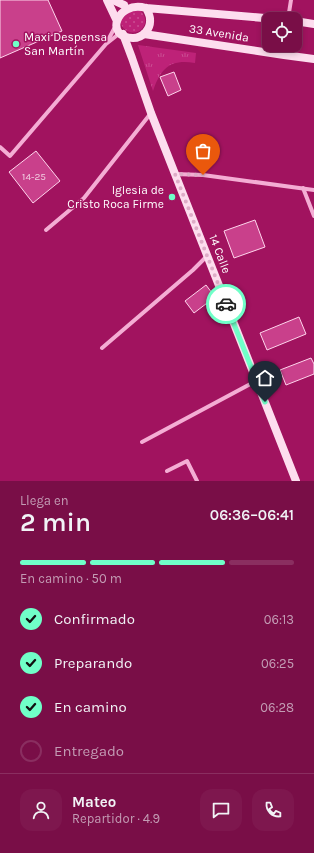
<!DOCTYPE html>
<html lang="es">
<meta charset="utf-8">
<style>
:root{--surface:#790e47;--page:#7e174e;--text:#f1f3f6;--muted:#c39cb4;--line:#8a2e60;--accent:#70ffc8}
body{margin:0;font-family:Karla,sans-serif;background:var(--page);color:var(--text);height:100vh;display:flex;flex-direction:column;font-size:15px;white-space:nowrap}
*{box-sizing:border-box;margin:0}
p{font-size:13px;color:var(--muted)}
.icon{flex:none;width:22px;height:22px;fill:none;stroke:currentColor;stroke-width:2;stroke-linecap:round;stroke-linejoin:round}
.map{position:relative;height:481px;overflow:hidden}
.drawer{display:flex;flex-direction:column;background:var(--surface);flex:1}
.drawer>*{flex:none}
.buttons{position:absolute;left:262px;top:12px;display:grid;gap:8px}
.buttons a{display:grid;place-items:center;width:40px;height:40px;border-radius:8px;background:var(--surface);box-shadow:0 2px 6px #0003,0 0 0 1px var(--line);font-size:20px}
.pin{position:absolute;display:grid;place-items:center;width:34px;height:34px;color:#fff;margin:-41px -17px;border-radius:50% 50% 50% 0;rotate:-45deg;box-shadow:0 0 4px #0007}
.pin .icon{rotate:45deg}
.courier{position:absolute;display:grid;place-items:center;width:40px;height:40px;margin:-20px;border:3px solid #70ffc8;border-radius:50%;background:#fff;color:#222;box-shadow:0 1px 5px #0007}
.summary em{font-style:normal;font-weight:600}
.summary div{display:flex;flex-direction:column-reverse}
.summary{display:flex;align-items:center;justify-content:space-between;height:68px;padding:0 20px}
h1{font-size:26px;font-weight:600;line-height:30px}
.bar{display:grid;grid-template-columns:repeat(4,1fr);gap:6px 4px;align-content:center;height:48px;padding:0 20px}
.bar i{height:5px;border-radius:3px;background:var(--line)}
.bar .selected{background:var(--accent)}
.bar p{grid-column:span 4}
.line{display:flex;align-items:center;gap:10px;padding:0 20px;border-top:1px solid var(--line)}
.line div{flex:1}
.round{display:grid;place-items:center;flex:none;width:42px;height:42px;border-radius:12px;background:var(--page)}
ol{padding:0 20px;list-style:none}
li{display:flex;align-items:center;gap:12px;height:44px}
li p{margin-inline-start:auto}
li .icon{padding:4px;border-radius:50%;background:var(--accent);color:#111;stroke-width:4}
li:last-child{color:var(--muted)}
li i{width:22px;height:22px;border:2px solid var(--line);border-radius:50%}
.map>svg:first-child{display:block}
.grass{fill:url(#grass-tufts)}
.park{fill:url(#park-dots)}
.building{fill:#c9408b;stroke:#fed5ec}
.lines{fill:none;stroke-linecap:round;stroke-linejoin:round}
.street{stroke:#f4add4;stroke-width:4}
.secondary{stroke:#fdddee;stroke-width:8}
.done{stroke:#deacc7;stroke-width:4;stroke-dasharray:0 7.2}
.route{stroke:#70ffc8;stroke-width:5}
.poi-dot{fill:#70ffc8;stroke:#a1135f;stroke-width:1.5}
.labels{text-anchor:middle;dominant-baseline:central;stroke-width:3;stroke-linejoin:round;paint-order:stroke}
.number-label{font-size:10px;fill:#f2cfe2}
.street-label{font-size:12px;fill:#fff;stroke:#a1135f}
.poi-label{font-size:12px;fill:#fff;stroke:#a1135f;text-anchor:start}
</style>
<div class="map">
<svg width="314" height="481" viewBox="0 0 314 481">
<defs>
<pattern id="grass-tufts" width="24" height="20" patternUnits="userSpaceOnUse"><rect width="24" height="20" fill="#be2278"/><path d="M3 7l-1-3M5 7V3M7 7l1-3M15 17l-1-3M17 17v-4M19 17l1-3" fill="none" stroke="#cb4e93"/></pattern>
<pattern id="park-dots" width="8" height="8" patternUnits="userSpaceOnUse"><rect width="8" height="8" fill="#be2278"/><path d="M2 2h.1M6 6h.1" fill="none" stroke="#cb4e93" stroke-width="1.8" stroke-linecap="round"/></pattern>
</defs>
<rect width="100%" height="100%" fill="#a1135f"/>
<!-- grass -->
<path class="grass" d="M 138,45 L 196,53 L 195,63 C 170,59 161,68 153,91 Z"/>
<!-- park -->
<path class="park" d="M 126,9 L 141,11 C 144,15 146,19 145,23 C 141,39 117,33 121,17 C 121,14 124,12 126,9 Z"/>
<!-- building -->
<g class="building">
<polygon points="0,0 48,0 62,31 0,58"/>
<polygon points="174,72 181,90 168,96 160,77"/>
<polygon points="36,151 60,181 33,203 9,172"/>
<polygon points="255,220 265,247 234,258 224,231"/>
<polygon points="206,285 215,297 194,313 185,301"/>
<polygon points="299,317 306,334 267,350 260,333"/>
<polygon points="311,358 314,364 314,374 286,385 280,370"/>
</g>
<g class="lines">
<!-- street -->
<g class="street">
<polyline points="288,19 291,0"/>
<polyline points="107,42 115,27"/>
<polyline points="284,55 285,45"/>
<polyline points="0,147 10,156 106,44 120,33"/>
<polyline points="175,174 203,175 314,190"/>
<polyline points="303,188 314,216"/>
<polyline points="46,230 84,198 151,113"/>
<polyline points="102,348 193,270 207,256"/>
<polyline points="142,442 256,381"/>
<polyline points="167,471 187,461 197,481"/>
</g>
<!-- secondary -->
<g class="secondary">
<polyline points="107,0 116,19"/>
<polyline points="113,0 124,5"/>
<path d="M 146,8 C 148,12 150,15 150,19 C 151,29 143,38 133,38 C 104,38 116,0 146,8 L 276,19"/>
<polyline points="295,21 314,24"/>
<polyline points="123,34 132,58 151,113 296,481"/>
<polyline points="144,34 284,55 314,59"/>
</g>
</g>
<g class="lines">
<!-- done -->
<polyline class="done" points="203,175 175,174 226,304"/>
<!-- route -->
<polyline class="route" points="226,304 265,402"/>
</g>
<!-- markers -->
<g class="poi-dot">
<circle cx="16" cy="44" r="4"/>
<circle cx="172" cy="197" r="4"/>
</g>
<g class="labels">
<!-- number labels -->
<g class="number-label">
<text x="34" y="177">14-25</text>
</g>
<!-- street labels -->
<g class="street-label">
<text transform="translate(219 33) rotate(9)">33 Avenida</text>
<text transform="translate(220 254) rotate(69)">14 Calle</text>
</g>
<!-- poi labels -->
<g class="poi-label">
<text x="24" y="37">Maxi Despensa<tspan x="24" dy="14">San Martín</tspan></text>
<text x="164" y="190" text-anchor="end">Iglesia de<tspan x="164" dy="14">Cristo Roca Firme</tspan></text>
</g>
</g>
</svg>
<div class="buttons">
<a><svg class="icon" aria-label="locate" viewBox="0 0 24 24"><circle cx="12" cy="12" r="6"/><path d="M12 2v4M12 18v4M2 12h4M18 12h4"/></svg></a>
</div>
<div class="pin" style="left:203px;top:175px;background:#ea580c"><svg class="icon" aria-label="bag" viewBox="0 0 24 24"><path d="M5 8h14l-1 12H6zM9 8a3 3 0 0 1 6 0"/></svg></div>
<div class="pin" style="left:265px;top:402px;background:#1f2937"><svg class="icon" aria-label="home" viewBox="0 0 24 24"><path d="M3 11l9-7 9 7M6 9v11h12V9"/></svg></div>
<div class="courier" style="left:226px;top:304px"><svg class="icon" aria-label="car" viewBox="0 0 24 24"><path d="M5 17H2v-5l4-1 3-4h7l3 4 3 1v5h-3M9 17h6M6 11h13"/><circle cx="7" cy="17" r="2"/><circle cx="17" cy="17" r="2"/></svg></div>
</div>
<section class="drawer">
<div class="summary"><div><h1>2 min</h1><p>Llega en</p></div><em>06:36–06:41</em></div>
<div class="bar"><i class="selected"></i><i class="selected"></i><i class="selected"></i><i></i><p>En camino · 50 m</p></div>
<ol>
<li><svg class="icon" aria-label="check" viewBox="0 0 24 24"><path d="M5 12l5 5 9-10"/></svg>Confirmado<p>06:13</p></li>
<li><svg class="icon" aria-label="check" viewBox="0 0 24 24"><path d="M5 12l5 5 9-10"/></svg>Preparando<p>06:25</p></li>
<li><svg class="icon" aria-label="check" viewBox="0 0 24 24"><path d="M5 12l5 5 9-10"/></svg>En camino<p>06:28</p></li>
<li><i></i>Entregado</li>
</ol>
<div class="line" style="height:72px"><a class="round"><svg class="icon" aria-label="person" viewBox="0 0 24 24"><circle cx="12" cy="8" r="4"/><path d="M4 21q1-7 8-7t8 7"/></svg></a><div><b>Mateo</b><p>Repartidor · 4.9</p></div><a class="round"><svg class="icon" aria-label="chat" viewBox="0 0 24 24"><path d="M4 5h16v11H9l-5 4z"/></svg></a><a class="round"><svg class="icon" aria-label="phone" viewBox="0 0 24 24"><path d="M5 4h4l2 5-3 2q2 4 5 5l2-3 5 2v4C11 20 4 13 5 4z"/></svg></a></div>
</section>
